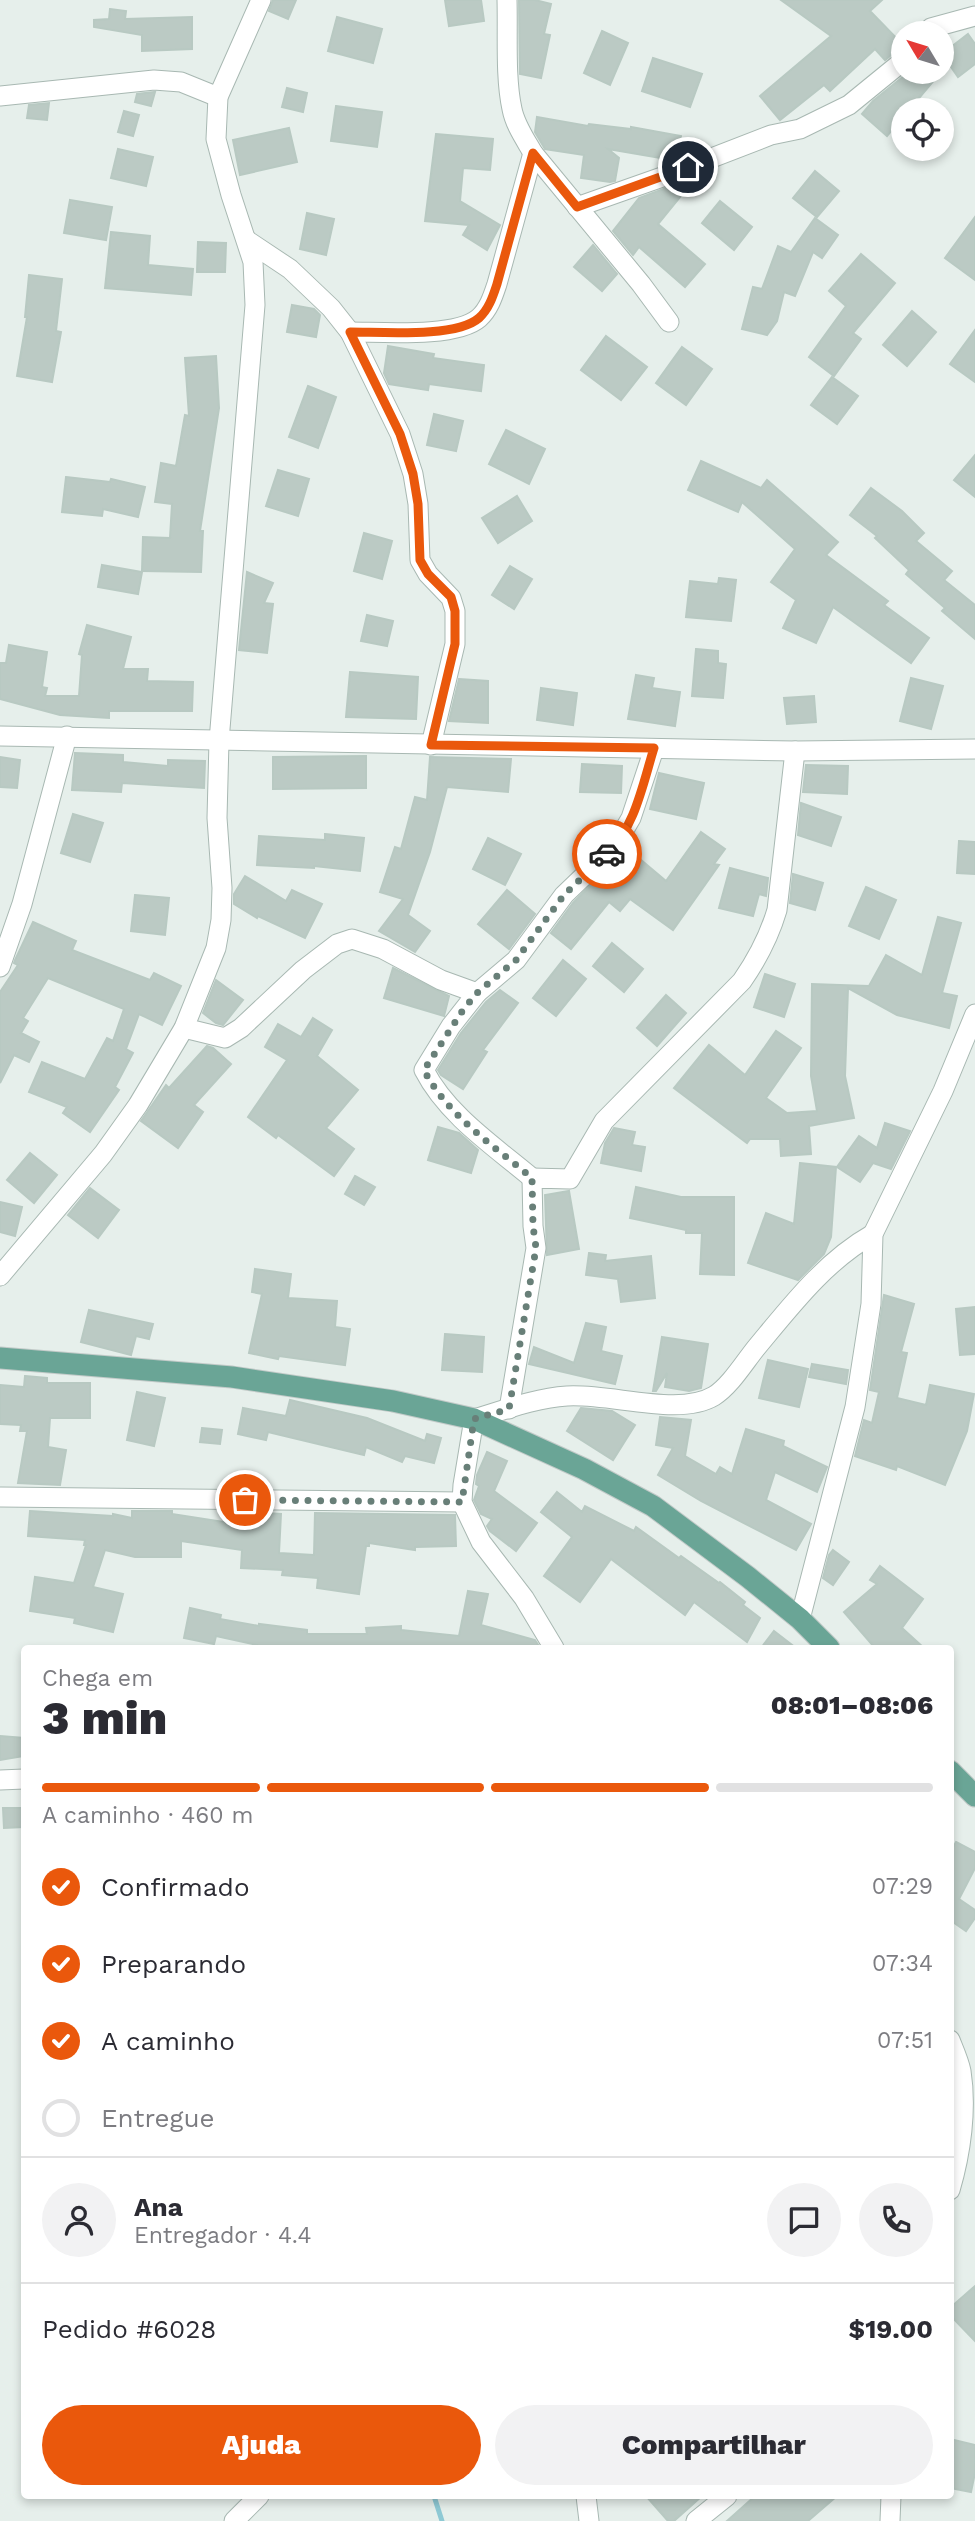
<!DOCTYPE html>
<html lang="pt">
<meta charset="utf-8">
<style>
:root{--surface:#fff;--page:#f2f2f3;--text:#2b2b33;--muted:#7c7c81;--line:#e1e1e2;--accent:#ea580c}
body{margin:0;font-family:"Work Sans",sans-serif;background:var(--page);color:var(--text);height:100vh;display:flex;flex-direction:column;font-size:26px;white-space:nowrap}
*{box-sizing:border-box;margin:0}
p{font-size:23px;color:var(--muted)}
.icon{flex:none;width:38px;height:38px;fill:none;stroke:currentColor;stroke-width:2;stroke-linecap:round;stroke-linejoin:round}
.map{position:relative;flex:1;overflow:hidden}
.details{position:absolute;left:21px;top:1645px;width:933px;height:854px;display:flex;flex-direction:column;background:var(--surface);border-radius:7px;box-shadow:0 4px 10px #0003}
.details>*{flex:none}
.needle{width:46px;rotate:308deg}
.buttons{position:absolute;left:891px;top:21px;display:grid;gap:14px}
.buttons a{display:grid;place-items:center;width:63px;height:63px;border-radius:50%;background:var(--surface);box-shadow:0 4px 10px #0003;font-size:35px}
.pin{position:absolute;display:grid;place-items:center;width:60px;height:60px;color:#fff;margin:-30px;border:4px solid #fff;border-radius:50%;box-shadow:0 2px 7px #0007}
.courier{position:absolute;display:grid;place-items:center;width:70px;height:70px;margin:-35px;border:5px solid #ea580c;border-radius:50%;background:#fff;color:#222;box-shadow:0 2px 9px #0007}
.headline em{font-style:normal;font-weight:800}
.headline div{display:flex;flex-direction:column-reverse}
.headline{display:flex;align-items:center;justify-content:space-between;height:119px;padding:0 21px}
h1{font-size:46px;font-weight:800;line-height:52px}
.bar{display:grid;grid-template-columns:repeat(4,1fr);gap:10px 7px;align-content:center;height:84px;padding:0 21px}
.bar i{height:9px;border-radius:5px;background:var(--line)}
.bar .current{background:var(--accent)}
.bar p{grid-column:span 4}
.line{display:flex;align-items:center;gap:18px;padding:0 21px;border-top:2px solid var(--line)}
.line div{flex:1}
.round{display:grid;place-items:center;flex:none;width:74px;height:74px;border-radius:37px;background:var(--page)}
ol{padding:0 21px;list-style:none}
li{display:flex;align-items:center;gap:21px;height:77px}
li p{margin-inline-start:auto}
li .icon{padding:7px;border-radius:50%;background:var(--accent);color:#fff;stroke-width:4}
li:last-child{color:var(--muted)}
li i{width:38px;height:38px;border:4px solid var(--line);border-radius:50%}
.action{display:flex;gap:14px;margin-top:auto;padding:14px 21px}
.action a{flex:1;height:80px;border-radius:42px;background:var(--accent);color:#fff;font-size:28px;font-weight:800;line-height:80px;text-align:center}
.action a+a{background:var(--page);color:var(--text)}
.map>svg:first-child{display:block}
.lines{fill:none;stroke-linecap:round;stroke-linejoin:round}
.stream{stroke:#8ec9d4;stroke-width:5}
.building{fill:#bbcac4;stroke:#b8c9c2;stroke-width:2}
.minor-casing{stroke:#a8b8b2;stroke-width:21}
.primary-casing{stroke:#c2cac8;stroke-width:23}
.minor{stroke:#fff;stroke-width:19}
.primary{stroke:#6aa596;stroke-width:21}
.done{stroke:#687f78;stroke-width:7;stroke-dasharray:0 12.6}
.route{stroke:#ea580c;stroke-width:9}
</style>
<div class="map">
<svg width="975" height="2521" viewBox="0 0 975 2521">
<rect width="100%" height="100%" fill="#e6efeb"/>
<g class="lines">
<!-- stream -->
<polyline class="stream" points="434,2496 442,2521"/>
</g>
<!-- building -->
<g class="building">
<polygon points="273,0 296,0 288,19 269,11"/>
<polygon points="445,0 481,0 484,21 449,26"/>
<polygon points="519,0 535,0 551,4 544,34 550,35 541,78 520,74"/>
<polygon points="781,0 882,0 870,11 903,45 903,49 896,51 885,60 875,49 830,91 824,85 780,120 760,96 831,36"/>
<polygon points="110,9 126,11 125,19 192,17 192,49 142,51 142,35 94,27 94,20 109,19"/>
<polygon points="337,17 382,29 373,63 328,51"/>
<polygon points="602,31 628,43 610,85 584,73"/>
<polygon points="968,34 975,44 975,64 958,77 942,54"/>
<polygon points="653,58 702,74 690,107 642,91"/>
<polygon points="909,72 941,72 909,110 903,110 903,117 887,136 862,114 873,101"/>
<polygon points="287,88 307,93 303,112 282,107"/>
<polygon points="155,92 151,106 135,102 137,94"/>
<polygon points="49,103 47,120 27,118 29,105"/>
<polygon points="336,106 382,112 377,147 331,141"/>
<polygon points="124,111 139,115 133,136 118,132"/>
<polygon points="537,117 588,126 589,124 631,129 631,127 681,136 677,158 672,160 608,149 619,158 615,181 610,182 581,178 584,155 545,149 535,132"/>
<polygon points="289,128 297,162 240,175 233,140"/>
<polygon points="436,134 493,139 490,170 463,168 460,201 500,225 487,250 463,235 469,225 425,221"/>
<polygon points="118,149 153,157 146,186 111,178"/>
<polygon points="815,171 839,191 817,217 793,198"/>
<polygon points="685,181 689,186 658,224 705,264 685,287 639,247 633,255 613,231 639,198"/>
<polygon points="70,200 112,207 106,240 64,233"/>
<polygon points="720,201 752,227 734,250 702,223"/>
<polygon points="307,213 334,219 326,255 300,249"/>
<polygon points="975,217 975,280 945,258"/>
<polygon points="815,218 838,235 822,258 813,252 795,296 784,292 777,321 767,335 742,329 753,287 762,289 778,246 791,252"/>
<polygon points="111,232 150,236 148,265 193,269 191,295 105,288"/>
<polygon points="198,242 226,243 225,272 197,272"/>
<polygon points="593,245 617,274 602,291 574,267"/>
<polygon points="861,254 895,283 853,333 861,339 834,376 809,357 846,306 829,291"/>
<polygon points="29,275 62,279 56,331 61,332 52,382 17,376 27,317 25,317"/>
<polygon points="292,305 314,309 320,315 316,337 287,332"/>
<polygon points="912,311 936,332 907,366 883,345"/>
<polygon points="975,330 975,382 950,364"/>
<polygon points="606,336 647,367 621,400 581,370"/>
<polygon points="388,346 434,354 433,358 484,365 481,391 429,384 428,390 389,384 384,373"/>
<polygon points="682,347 712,369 686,405 656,383"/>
<polygon points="216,356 219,408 200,531 203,531 201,572 142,571 143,537 170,538 172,504 155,502 161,463 176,466 185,415 189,416 185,358"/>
<polygon points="832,377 858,396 837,424 811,405"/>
<polygon points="308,386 336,397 318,448 289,437"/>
<polygon points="434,414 463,421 456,451 427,445"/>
<polygon points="506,430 545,449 529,484 489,464"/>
<polygon points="975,455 975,497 954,480"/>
<polygon points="701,461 761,488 767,480 838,542 826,555 888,601 884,605 929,638 911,663 833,607 816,643 783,628 796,600 771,582 795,549 742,502 738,512 688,490"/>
<polygon points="278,470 309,479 298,516 266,506"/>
<polygon points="66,477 110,482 111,479 145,487 138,517 103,509 102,516 62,512"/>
<polygon points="871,488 902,511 924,533 916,541 952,571 944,580 975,605 975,639 942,611 945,608 906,574 909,570 875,538 877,536 850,515"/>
<polygon points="517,496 532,521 498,543 482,518"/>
<polygon points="364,533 392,541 382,579 354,571"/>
<polygon points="102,565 142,572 138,594 98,587"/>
<polygon points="510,566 532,579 514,609 492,595"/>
<polygon points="247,572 273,583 264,603 273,604 267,653 239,650"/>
<polygon points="719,578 736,580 731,621 686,617 690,581 718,584"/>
<polygon points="367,615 393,621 387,646 361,641"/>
<polygon points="87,625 131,637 123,669 148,669 147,681 193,682 192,711 109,711 109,718 60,715 0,699 0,663 6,663 9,645 47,652 42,687 47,688 45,696 79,696 82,655 79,654"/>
<polygon points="696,649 718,651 718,663 726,664 723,698 692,696"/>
<polygon points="350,672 418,677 416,719 346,717"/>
<polygon points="636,675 654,678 652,688 680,692 675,726 628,719"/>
<polygon points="911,678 943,686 931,729 900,721"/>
<polygon points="459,679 488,681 488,723 449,721"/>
<polygon points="541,688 577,693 573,725 537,720"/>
<polygon points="814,696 816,722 787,724 784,698"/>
<polygon points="75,753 123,755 123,762 168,766 168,760 205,761 204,788 122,783 121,792 72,790"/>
<polygon points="366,756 366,788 273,789 273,757"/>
<polygon points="0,757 20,760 17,788 0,787"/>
<polygon points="430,757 511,759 508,792 447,787 430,852 408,915 430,931 415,952 379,931 403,899 380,892 395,847 401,849 415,797 427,800"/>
<polygon points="582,764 622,766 621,793 580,792"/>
<polygon points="806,765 848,766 847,794 803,792"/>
<polygon points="659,773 704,783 696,819 650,809"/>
<polygon points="801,803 841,817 831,846 798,835"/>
<polygon points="73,814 103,823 90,862 61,853"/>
<polygon points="701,832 725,849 714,864 719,865 673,930 630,899 620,911 609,902 571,949 551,933 573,903 627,848 666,881"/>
<polygon points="325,834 364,838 360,871 314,866 314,868 257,865 259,836 325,840"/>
<polygon points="488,838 521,854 505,885 473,869"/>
<polygon points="959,841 975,842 975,874 957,873"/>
<polygon points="730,868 768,878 766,896 759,894 753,916 719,908"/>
<polygon points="793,874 823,883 815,910 790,903"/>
<polygon points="245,876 286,901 292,890 322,904 305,938 258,916 257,918 234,904 234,894"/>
<polygon points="866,887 896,900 879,939 849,926"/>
<polygon points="507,890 535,914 509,949 478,924"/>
<polygon points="135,895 169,898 165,935 131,931"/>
<polygon points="938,917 961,923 942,993 957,996 949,1028 897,1015 848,988 845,1076 854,1118 809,1126 811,1154 781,1156 780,1139 750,1139 747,1143 674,1088 709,1045 745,1075 776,1031 801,1048 766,1098 787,1113 817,1111 811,1076 812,984 869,986 886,955 922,975"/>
<polygon points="33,922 76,941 72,950 150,980 154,973 181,986 162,1025 139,1014 126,1049 133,1053 115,1087 119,1090 90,1132 63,1113 67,1107 29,1092 42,1062 85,1079 107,1038 113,1041 124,1009 48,978 23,1018 28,1021 21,1033 39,1042 29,1062 14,1055 0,1083 0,992 18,965 14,963 15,960"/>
<polygon points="612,943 643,969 624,992 593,966"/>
<polygon points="563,960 586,979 556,1016 533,998"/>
<polygon points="393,968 449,996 444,1016 384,998"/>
<polygon points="765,974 795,984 784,1017 754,1007"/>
<polygon points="216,980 243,1000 223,1025 216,1023 203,1013"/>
<polygon points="500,990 518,1003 483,1050 487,1052 463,1089 441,1075 438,1070 461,1033 486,1002"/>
<polygon points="666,995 686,1013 657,1046 637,1028"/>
<polygon points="313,1018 332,1030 317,1056 358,1090 326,1128 354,1149 334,1176 278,1135 276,1138 248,1117 287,1060 265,1047 278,1024 301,1037"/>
<polygon points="207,1046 213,1048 231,1064 194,1105 203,1112 178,1148 141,1121 166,1085 169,1088"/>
<polygon points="885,1123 910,1131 891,1169 873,1163 860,1182 837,1167 859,1136 877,1148"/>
<polygon points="438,1127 459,1133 478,1150 471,1173 428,1160"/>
<polygon points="614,1128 635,1132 632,1145 645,1147 641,1171 601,1163 605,1143"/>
<polygon points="30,1153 57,1175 34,1203 7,1180"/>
<polygon points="800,1163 836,1167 831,1237 824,1254 798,1280 748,1263 766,1213 794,1224"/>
<polygon points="355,1176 375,1187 364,1205 345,1194"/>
<polygon points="636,1187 681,1197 734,1197 734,1275 700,1274 702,1233 686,1233 686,1230 630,1218"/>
<polygon points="90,1188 119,1210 98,1238 68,1215"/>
<polygon points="569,1191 579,1249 547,1255 545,1195"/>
<polygon points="0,1202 22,1207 15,1236 0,1232"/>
<polygon points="589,1253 606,1255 605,1261 651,1256 655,1298 621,1302 618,1279 586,1275"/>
<polygon points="255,1269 291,1274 288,1298 337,1301 335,1327 350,1329 345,1365 279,1356 278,1359 249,1353 262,1294 252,1292"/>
<polygon points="884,1295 914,1304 901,1352 907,1353 897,1398 926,1405 930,1385 974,1394 967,1431 945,1485 897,1466 896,1470 855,1456 864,1420 872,1423 879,1392 870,1390"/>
<polygon points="975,1307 975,1354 960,1355 956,1309"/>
<polygon points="89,1310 153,1324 149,1339 136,1336 131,1355 81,1342"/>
<polygon points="586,1323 606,1327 601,1351 622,1356 615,1384 529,1364 534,1347 574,1363"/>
<polygon points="445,1334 484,1337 482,1372 442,1370"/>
<polygon points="662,1337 708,1344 701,1388 689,1391 665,1387 667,1373 656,1391 653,1391"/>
<polygon points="768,1360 808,1369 799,1407 759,1398"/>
<polygon points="812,1364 848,1370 846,1384 809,1377"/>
<polygon points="25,1376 47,1378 47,1383 90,1383 90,1418 50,1418 48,1447 66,1450 60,1485 18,1483 27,1431 20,1431 21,1425 0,1424 0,1385 24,1387"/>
<polygon points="137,1392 165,1398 154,1446 127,1440"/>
<polygon points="290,1400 367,1418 425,1441 427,1434 441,1438 434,1463 405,1456 402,1462 366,1447 364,1455 268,1432 266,1440 238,1434 243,1408 286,1416"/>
<polygon points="581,1408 612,1411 635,1425 613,1460 567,1431"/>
<polygon points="660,1417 691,1420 685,1456 716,1474 720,1467 732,1474 746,1429 784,1441 783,1446 827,1467 817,1492 775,1472 766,1500 811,1524 796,1550 701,1501 658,1475 673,1448 656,1445"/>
<polygon points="202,1428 222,1430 220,1444 200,1442"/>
<polygon points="487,1452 507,1461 494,1491 537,1523 516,1551 490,1531 487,1526 492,1519 481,1514 474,1500 479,1486 476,1484 477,1475"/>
<polygon points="557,1492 582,1512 585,1506 634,1531 636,1527 679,1558 681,1556 719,1583 720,1582 745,1602 743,1605 760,1618 747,1642 694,1602 685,1615 611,1559 580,1602 544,1576 572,1537 541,1512"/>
<polygon points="30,1511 113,1516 113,1514 132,1518 132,1511 172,1511 172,1514 243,1525 244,1512 281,1514 279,1553 314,1555 315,1513 455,1515 456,1546 415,1547 415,1550 369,1543 369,1546 366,1546 359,1594 317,1588 318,1578 282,1575 283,1570 241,1568 242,1550 181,1541 181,1557 135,1557 105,1550 93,1587 123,1594 113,1632 74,1623 75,1618 30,1611 35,1577 74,1583 86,1545 84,1545 85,1540 28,1536"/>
<polygon points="833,1550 849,1562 833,1585 823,1578 829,1555"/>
<polygon points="880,1566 923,1599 902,1628 924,1648 875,1648 844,1612 877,1584 870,1580"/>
<polygon points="468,1591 488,1594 481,1625 535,1640 540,1648 256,1648 257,1645 216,1636 214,1644 184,1638 190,1608 221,1615 220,1619 259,1626 259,1624 307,1630 307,1634 367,1634 366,1628 401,1626 401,1630 459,1636"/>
<polygon points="774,1631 796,1648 761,1648"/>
<polygon points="0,1736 24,1738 24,1756 0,1760"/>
<polygon points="3,1808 24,1808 24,1827 4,1828"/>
<polygon points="956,1842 975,1852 975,1868 959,1899 975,1910 975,1918 966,1931 950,1920 950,1853"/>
<polygon points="975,2286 975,2341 950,2315 950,2308"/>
<polygon points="950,2439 975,2445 975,2473 971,2492 950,2488"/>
<polygon points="646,2496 702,2496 674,2521 668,2521"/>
<polygon points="755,2496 837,2496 808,2521 727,2521"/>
</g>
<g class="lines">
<defs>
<g id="minor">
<path d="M 507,0 C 508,34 505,77 512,109 C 515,125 525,139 533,153 L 641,284 L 669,322"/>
<polyline points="926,33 931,28 975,16"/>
<polyline points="0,96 154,80 181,82 218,97"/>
<polyline points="577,207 665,176 771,135 800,129 849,105 903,61"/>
<polyline points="248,241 290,269 331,308 350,332 400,434 413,474 418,504 420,560 428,574 451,598 455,611 455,644 431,745"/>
<path d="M 350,332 C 382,332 456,338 479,318 C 489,309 493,296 497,284 L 533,153"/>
<polyline points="0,736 795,751 975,749"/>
<polyline points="0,967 22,904 67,736"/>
<polyline points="477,993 516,960 564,895 614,847 631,818 654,749"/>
<path d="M 184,1028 L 225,1038 L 241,1028 L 303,970 L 337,944 L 352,939 L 383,949 L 441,980 L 477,993 L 451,1026 L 424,1070 C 447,1115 494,1146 532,1178"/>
<polyline points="0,1276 103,1154 138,1105 184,1028 216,948 221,920 222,888 217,818 219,741 255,305 253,262 231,195 216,139 218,97 261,0"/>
<path d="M 509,1409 L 536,1248 L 533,1226 L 532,1178 L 570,1179 L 604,1121 L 742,981 C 758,958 769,937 777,910 L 795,751"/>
<polyline points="0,1497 462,1502"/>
<polyline points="800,1619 855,1407 871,1304 873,1234 943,1091 975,1014"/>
<path d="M 554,1648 L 524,1598 L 481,1542 L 462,1502 L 463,1485 L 474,1419 C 504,1410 536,1398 567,1396 C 610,1393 679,1417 714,1396 C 730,1386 744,1363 756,1348 C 791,1306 825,1261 873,1234"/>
<polyline points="0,1780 24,1779"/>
<path d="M 950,2040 C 954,2050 959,2061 961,2071 C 967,2109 961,2153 950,2190"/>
<polyline points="586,2496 589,2521"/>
<polyline points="234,2521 259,2496"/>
<polyline points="696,2521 727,2496"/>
<polyline points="890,2521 891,2496"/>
</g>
<g id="primary">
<polyline points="0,1358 232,1377 393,1401 474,1419 584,1469 653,1506 748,1577 800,1619 829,1648"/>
<polyline points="950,1771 975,1796"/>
</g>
</defs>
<!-- minor casing -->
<use href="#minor" class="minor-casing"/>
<!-- primary casing -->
<use href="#primary" class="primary-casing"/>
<!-- minor -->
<use href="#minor" class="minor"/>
<!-- primary -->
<use href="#primary" class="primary"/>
</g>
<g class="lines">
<!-- done -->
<path class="done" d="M 245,1500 L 462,1502 L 474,1419 L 509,1409 L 536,1248 L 533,1226 L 532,1178 C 494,1146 447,1115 424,1070 L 463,1010 L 477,993 L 516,960 L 564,895 L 607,854"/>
<!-- route -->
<path class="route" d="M 607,854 C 635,828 643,783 654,748 L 431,745 L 455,644 L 455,611 L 451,597 L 428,574 L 420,560 L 418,504 L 413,474 L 400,434 L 350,332 C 382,332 456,338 479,318 C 489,309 493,296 497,284 L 533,153 L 577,207 L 688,167"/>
</g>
</svg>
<div class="buttons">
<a><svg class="needle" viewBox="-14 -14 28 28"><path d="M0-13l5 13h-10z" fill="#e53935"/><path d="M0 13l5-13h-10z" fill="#7c7c81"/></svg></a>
<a><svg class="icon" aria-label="locate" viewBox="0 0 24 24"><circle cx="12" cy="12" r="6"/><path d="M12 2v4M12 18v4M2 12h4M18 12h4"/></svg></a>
</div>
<div class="pin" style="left:245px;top:1500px;background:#ea580c"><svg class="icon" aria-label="bag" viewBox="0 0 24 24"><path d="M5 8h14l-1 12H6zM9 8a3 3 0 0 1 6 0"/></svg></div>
<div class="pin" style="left:688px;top:167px;background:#1f2937"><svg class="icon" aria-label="home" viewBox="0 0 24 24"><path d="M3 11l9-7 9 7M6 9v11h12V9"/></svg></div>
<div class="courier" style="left:607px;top:854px"><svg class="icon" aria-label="car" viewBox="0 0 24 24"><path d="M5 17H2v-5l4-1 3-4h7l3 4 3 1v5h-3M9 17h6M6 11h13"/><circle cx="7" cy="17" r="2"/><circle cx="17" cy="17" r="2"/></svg></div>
<section class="details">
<div class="headline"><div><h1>3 min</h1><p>Chega em</p></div><em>08:01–08:06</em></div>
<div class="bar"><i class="current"></i><i class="current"></i><i class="current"></i><i></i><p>A caminho · 460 m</p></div>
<ol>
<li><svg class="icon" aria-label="check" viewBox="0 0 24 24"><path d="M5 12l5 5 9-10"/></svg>Confirmado<p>07:29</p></li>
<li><svg class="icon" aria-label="check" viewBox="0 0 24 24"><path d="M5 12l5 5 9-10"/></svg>Preparando<p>07:34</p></li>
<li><svg class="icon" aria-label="check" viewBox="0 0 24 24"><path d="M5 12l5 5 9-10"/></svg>A caminho<p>07:51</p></li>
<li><i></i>Entregue</li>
</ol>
<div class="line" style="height:126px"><a class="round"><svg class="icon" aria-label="person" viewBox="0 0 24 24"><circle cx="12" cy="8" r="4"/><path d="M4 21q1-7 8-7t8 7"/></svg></a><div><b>Ana</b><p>Entregador · 4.4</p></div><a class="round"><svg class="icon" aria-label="chat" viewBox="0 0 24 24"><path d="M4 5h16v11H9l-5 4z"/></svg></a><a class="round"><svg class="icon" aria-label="phone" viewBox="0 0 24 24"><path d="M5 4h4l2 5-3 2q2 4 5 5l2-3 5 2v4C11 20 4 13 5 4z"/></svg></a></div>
<div class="line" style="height:91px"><div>Pedido #6028</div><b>$19.00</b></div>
<div class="action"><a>Ajuda</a><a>Compartilhar</a></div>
</section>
</div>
